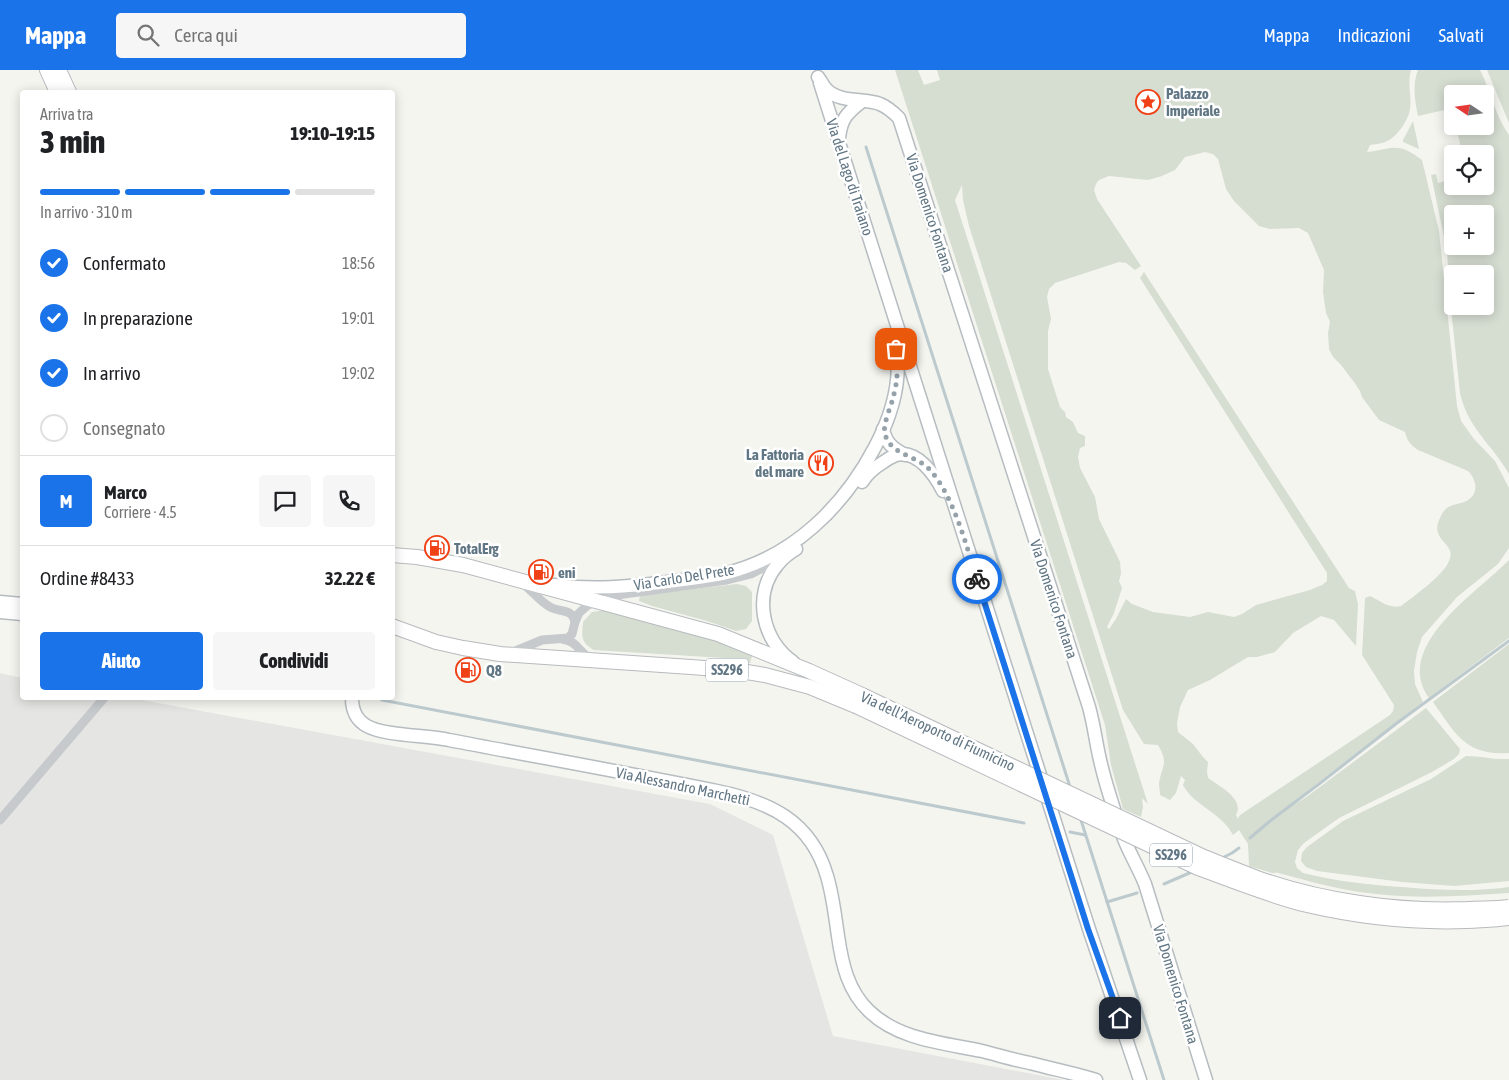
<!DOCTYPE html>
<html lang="it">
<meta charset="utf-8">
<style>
:root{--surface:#fff;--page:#f6f6f6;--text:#202124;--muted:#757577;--line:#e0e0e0;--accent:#1a73e8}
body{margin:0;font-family:"Asap Condensed",sans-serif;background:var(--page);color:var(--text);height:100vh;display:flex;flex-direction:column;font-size:19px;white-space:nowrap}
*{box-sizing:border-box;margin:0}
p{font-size:16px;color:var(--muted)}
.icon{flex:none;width:28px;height:28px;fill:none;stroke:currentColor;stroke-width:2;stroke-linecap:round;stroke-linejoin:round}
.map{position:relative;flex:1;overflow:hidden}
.panel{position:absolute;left:20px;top:20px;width:375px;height:610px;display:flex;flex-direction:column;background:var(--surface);border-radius:5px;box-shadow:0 2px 12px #0003}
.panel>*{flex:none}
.needle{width:32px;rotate:283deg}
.fabs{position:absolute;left:1444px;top:15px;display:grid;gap:10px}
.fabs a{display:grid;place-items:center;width:50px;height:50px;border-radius:5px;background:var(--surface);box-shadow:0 2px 12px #0003;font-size:25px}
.pin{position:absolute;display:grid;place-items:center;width:42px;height:42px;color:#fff;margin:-21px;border-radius:10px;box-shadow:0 2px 8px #0006}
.courier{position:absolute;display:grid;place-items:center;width:50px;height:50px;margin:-25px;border:4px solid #1a73e8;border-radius:50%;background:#fff;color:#222;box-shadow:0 1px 6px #0007}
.head em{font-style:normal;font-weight:800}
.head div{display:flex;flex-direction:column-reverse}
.head{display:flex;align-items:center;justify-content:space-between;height:85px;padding:0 20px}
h1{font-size:32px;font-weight:800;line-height:38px}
.bar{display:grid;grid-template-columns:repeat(4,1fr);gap:8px 5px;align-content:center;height:60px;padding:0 20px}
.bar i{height:6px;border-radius:4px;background:var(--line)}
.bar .current{background:var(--accent)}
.bar p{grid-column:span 4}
.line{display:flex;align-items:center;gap:12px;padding:0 20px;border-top:1px solid var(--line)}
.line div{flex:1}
.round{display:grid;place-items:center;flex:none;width:52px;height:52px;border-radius:5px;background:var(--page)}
ol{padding:0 20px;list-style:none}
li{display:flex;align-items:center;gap:15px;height:55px}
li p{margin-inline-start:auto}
li .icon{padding:5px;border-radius:50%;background:var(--accent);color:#fff;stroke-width:4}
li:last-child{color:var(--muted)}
li i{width:28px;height:28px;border:2px solid var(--line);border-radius:50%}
.cta{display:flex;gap:10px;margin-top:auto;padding:10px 20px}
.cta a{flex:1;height:58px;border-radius:5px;background:var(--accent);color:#fff;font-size:20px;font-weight:800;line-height:58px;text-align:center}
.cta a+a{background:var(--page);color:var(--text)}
header{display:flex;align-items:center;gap:30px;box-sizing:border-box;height:70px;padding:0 25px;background:var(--accent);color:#fff}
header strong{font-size:24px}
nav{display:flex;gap:28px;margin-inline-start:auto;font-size:18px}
.search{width:350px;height:45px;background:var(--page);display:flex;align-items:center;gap:12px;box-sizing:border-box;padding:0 18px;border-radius:5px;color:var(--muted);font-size:19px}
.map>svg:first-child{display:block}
.built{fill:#e5e6e4}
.green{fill:#d6ddd1;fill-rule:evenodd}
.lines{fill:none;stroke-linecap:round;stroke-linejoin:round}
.stream{stroke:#bccace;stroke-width:3}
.secondary-casing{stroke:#b6bcc0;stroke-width:15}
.primary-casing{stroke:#b7bbbe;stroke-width:16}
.street{stroke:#c7cacd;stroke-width:9}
.secondary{stroke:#fff;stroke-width:12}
.primary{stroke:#fff;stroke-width:14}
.primary-bridge-casing{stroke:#b7bbbe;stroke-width:16;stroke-linecap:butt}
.primary-bridge{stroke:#fff;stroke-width:14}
.done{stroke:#95a2aa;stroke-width:5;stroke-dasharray:0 9}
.route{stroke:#1a73e8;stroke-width:6}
.labels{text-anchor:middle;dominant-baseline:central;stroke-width:5;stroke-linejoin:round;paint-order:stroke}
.shield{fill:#fff;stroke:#909fa9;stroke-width:1}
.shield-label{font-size:14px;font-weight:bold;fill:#617684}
.poi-label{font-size:15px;font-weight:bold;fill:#617684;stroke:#fff;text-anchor:start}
.street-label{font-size:15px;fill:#617684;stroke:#fff}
</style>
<header>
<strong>Mappa</strong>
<div class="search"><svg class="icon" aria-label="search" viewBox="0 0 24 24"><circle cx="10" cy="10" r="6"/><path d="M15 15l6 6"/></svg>Cerca qui</div>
<nav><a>Mappa</a><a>Indicazioni</a><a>Salvati</a></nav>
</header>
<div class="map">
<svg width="1509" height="1010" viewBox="0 0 1509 1010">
<rect width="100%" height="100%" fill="#f5f5f0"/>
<!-- built -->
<polygon class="built" points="0,603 22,608 22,628 131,628 710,734 773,765 833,966 1064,1010 0,1010"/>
<!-- green -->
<g class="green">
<path d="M 895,0 L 918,0 L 924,15 L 940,10 L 937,0 L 1411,0 C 1407,16 1412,25 1410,39 C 1409,48 1400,62 1392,68 C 1386,73 1378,74 1370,75 L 1367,82 C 1393,79 1397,71 1422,90 L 1439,161 L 1457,336 L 1461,351 L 1474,369 L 1495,391 L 1509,418 L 1509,478 L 1498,494 L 1457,527 L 1422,567 L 1417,582 L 1414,601 L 1415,614 L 1423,632 L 1297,729 L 1290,737 L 1305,728 L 1426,638 L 1460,679 L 1459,684 L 1454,689 L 1432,702 L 1339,748 L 1304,773 L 1298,780 L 1295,792 L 1297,798 L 1303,803 C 1335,811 1369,815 1402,817 C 1438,820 1473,822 1509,817 L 1509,823 C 1465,826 1420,829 1376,824 C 1341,821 1309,811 1275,802 L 1276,803 L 1272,803 L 1249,796 L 1248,774 L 1239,760 L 1233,765 C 1222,743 1193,735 1183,715 L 1185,710 L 1181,706 L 1176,723 L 1170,730 L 1160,725 C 1160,722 1159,717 1159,713 C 1162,695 1169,694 1158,675 L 1144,674 L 1123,640 L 969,156 L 963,130 L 962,115 L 955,130 L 1148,734 L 1142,728 L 1143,737 L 1141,747 L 1123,739 L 1111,695 L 1105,655 ZM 1205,82 L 1213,84 L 1218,89 L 1226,119 L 1234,131 L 1259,156 L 1270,159 L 1299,158 L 1308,163 L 1324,200 L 1323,222 L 1326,243 L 1330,252 L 1328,263 L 1329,279 L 1333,287 L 1341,295 L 1354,312 L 1360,321 L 1362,327 L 1379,350 L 1405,362 C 1407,370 1410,375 1418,380 L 1468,401 C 1478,411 1479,426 1464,432 C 1452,436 1446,434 1440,448 C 1429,470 1455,473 1450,488 C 1447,503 1414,526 1401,536 C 1389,539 1381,531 1370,526 L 1365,528 L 1362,585 L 1394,635 L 1393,641 L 1390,645 L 1246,741 L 1239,746 L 1238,749 L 1236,745 C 1245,729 1219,716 1208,708 L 1207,702 L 1208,692 L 1203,687 L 1193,674 L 1178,662 L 1177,653 L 1180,637 L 1188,620 L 1210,610 L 1248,587 L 1257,587 L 1275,582 L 1293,563 L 1321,546 L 1334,550 L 1356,576 L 1358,534 L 1355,521 L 1349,518 L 1144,202 L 1140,208 L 1327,503 L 1327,511 L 1322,515 L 1310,520 L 1256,535 L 1242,544 L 1234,547 L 1208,542 L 1190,547 L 1153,542 L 1132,534 L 1126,529 L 1116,549 L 1109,559 L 1107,557 L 1114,543 L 1122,518 L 1119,511 L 1121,504 L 1120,492 L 1099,449 L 1095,427 L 1080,398 L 1078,387 L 1080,378 L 1085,376 L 1085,366 L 1078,363 L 1073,352 L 1066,347 L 1065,342 L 1060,337 L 1048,299 L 1048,261 L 1051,249 L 1047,227 L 1049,219 L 1055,213 L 1119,192 L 1126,193 L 1135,200 L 1141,196 L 1097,129 L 1094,120 L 1096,114 L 1099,110 L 1109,106 L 1148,110 L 1162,106 L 1175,100 L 1185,87 Z"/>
<path d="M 1418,0 L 1480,0 C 1491,21 1495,46 1509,65 L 1509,404 C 1492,374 1468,359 1460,323 L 1450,229 L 1447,181 L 1431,105 L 1436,104 L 1438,113 L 1452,109 L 1452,116 L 1485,116 L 1485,84 L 1463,84 L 1457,62 L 1460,60 L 1459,56 L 1485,56 L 1485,24 L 1452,24 L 1452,50 L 1449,39 L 1418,46 C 1415,31 1412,15 1418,0 ZM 1452,144 L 1485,144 L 1485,176 L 1452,176 ZM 1452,204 L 1485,204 L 1485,236 L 1452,236 Z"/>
<polygon points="1487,0 1509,0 1509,53"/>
<polygon points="1413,51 1419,79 1403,72 1403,70"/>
<path d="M 1509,490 L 1509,568 L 1429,628 C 1392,576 1478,522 1509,490 Z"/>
<polygon points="737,514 746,516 752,522 752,551 746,559 736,561 707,551 652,536 639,531 640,525"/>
<path d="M 605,540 L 682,561 L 753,583 L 750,593 L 724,588 L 594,580 C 580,572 582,566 583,552 L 592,542 Z"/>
<path d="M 1509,574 L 1509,683 C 1465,686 1455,663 1433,632 Z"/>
<path d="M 1466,686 C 1481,686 1495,690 1509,689 L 1509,811 L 1454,816 L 1402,812 L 1317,801 L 1306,797 L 1301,791 L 1302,783 L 1307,777 L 1343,751 L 1431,709 Z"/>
</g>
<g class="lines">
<!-- stream -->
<g class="stream">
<polyline points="866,77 1071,720"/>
<polyline points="382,630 1024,753"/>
<polyline points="1080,747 1164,1010"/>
<polyline points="1070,762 1085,765"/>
<polyline points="1250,768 1270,751 1319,714 1397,653 1509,571"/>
<polyline points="1220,789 1232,783 1239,778"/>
<polyline points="1164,814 1194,801"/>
<polyline points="1107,832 1137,823"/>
</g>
<defs>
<g id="secondary">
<path d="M 818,7 C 821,11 823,16 827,20 C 841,33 863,28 880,34 C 887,37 893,42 899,48 L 1089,637 C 1094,655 1096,673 1100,690 C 1106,717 1115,743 1124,769 C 1130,784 1139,799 1145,814 L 1206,1010"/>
<polyline points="820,13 1089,859 1140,1010"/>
<path d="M 839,68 C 841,49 847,43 861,32"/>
<path d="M 883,359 C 886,373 892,378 905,385"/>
<path d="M 862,412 C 867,404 874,398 882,393 C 886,390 891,387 896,385 C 917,379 935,405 943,421"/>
<path d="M 554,515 C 594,520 627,517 667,512 C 687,509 707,508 727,503 C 794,486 844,436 875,377 C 892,345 903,307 895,271"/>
<polyline points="0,532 22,534"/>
<polyline points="0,542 22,544"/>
<path d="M 793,592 C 762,571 752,524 778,494 C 783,488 789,483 796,479"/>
<path d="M 352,628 C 352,639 356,650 367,656 C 385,666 426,665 449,670 C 538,687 628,703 717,721 C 770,732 811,751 827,806 C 833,826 835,846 838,866 C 842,894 848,921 869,941 C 899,970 944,973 982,981 C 998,985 1014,990 1030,993 C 1052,999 1074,1003 1096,1010"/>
</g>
<g id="primary">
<polyline points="47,0 57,22"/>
<polyline points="59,0 69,22"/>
<polyline points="392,485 417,487 463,495 718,564 809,601 862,625"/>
<polyline points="392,556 436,572 463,578 500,584 691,597 741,601 765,605 810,617 856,636"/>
</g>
</defs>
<!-- secondary casing -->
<use href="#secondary" class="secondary-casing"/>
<!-- primary casing -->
<use href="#primary" class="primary-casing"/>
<!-- street -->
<g class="street">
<path d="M 523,514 C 533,521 541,533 552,538 C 561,542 573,539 575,552"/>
<path d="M 562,569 C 579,572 577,581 591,589"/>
<polyline points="513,582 542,570 568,568 572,564 575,552 579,543 588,535 598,531 624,524 727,510 751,504 778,490"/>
<polyline points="0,750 104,628"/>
</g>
<!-- secondary -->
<use href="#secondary" class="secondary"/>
<!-- primary -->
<use href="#primary" class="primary"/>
<defs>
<g id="primary-bridge">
<path d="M 862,625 L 1204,787 C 1221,794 1239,801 1257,808 C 1323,831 1398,842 1467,839 C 1481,838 1495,839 1509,837"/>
<path d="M 856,636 L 1198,798 C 1234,811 1270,826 1307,835 C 1359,847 1414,853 1467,851 C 1481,850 1495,850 1509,848"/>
</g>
</defs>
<!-- primary-bridge casing -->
<use href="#primary-bridge" class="primary-bridge-casing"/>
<!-- primary-bridge -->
<use href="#primary-bridge" class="primary-bridge"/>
</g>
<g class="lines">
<!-- done -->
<path class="done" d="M 896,279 C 898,294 898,309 894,324 C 892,335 882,355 885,364 C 890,384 914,385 928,398 C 953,423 966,475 977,509"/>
<!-- route -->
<polyline class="route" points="977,509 1088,859 1120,948"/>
</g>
<!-- icons -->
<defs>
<symbol id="sight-ring" viewBox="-11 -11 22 22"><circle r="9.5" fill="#fff" stroke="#f04116" stroke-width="1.5"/><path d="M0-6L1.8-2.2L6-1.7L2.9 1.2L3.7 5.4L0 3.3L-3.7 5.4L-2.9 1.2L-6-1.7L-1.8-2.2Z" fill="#f04116"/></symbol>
<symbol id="restaurant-ring" viewBox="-11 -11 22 22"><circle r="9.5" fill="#fff" stroke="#f04116" stroke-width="1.5"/><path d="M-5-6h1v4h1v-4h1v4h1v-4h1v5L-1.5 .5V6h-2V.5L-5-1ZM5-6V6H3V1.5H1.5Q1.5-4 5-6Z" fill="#f04116"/></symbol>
<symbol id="fuel-ring" viewBox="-11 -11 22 22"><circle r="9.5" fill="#fff" stroke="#f04116" stroke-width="1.5"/><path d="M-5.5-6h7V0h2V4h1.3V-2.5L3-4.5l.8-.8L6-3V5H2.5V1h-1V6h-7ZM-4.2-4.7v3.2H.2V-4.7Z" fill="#f04116"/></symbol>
</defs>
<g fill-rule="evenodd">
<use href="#sight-ring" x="1134" y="18" width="28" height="28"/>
<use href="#restaurant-ring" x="807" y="379" width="28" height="28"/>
<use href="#fuel-ring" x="423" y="464" width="28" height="28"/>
<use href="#fuel-ring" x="527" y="488" width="28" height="28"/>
<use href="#fuel-ring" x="454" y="586" width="28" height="28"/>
</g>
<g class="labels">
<!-- shield labels -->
<g class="shield">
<rect x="706" y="588.5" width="42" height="23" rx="4"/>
<rect x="1150" y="773.5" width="42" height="23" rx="4"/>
</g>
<g class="shield-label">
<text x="727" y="600">SS296</text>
<text x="1171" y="785">SS296</text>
</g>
<!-- poi labels -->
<g class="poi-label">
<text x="1166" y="23">Palazzo<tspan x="1166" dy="17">Imperiale</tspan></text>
<text x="804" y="384" text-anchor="end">La Fattoria<tspan x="804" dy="17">del mare</tspan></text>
<text x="454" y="478">TotalErg</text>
<text x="558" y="502">eni</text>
<text x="486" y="600">Q8</text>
</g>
<!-- street labels -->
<g class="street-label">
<text transform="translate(850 107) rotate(72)">Via del Lago di Traiano</text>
<text transform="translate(930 143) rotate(72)">Via Domenico Fontana</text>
<text transform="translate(684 507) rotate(-9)">Via Carlo Del Prete</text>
<text transform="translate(1054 529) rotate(72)">Via Domenico Fontana</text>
<text transform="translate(938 661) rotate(25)">Via dell'Aeroporto di Fiumicino</text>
<text transform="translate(683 716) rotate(12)">Via Alessandro Marchetti</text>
<text transform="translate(1176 914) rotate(73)">Via Domenico Fontana</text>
</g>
</g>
</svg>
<div class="fabs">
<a><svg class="needle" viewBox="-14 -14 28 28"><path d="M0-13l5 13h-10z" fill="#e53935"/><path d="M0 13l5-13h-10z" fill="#757577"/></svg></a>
<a><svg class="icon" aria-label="locate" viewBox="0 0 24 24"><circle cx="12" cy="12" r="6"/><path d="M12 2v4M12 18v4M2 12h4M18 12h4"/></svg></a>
<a>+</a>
<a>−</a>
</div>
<div class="pin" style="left:896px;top:279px;background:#ea580c"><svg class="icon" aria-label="bag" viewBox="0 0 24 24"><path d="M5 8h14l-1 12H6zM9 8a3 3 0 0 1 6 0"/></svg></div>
<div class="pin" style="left:1120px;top:948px;background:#1f2937"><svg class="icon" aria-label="home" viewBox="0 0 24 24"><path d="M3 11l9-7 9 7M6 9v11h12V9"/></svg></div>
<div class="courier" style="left:977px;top:509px"><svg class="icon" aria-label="bike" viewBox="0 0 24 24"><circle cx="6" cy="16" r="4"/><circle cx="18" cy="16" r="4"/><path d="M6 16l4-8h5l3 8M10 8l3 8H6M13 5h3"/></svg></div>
<section class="panel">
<div class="head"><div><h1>3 min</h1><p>Arriva tra</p></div><em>19:10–19:15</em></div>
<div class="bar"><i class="current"></i><i class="current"></i><i class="current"></i><i></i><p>In arrivo · 310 m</p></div>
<ol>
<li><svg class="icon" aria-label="check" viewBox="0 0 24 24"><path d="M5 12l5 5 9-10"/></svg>Confermato<p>18:56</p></li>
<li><svg class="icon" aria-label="check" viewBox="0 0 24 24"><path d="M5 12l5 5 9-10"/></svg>In preparazione<p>19:01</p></li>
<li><svg class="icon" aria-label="check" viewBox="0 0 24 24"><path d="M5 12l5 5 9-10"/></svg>In arrivo<p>19:02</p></li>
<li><i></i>Consegnato</li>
</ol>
<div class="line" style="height:90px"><b class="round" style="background:var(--accent);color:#fff">M</b><div><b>Marco</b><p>Corriere · 4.5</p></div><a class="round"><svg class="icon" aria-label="chat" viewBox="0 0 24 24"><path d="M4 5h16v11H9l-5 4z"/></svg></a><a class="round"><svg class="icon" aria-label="phone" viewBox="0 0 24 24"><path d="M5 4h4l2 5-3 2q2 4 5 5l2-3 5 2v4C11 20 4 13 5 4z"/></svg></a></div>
<div class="line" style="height:65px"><div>Ordine #8433</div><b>32.22 €</b></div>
<div class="cta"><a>Aiuto</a><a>Condividi</a></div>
</section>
</div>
